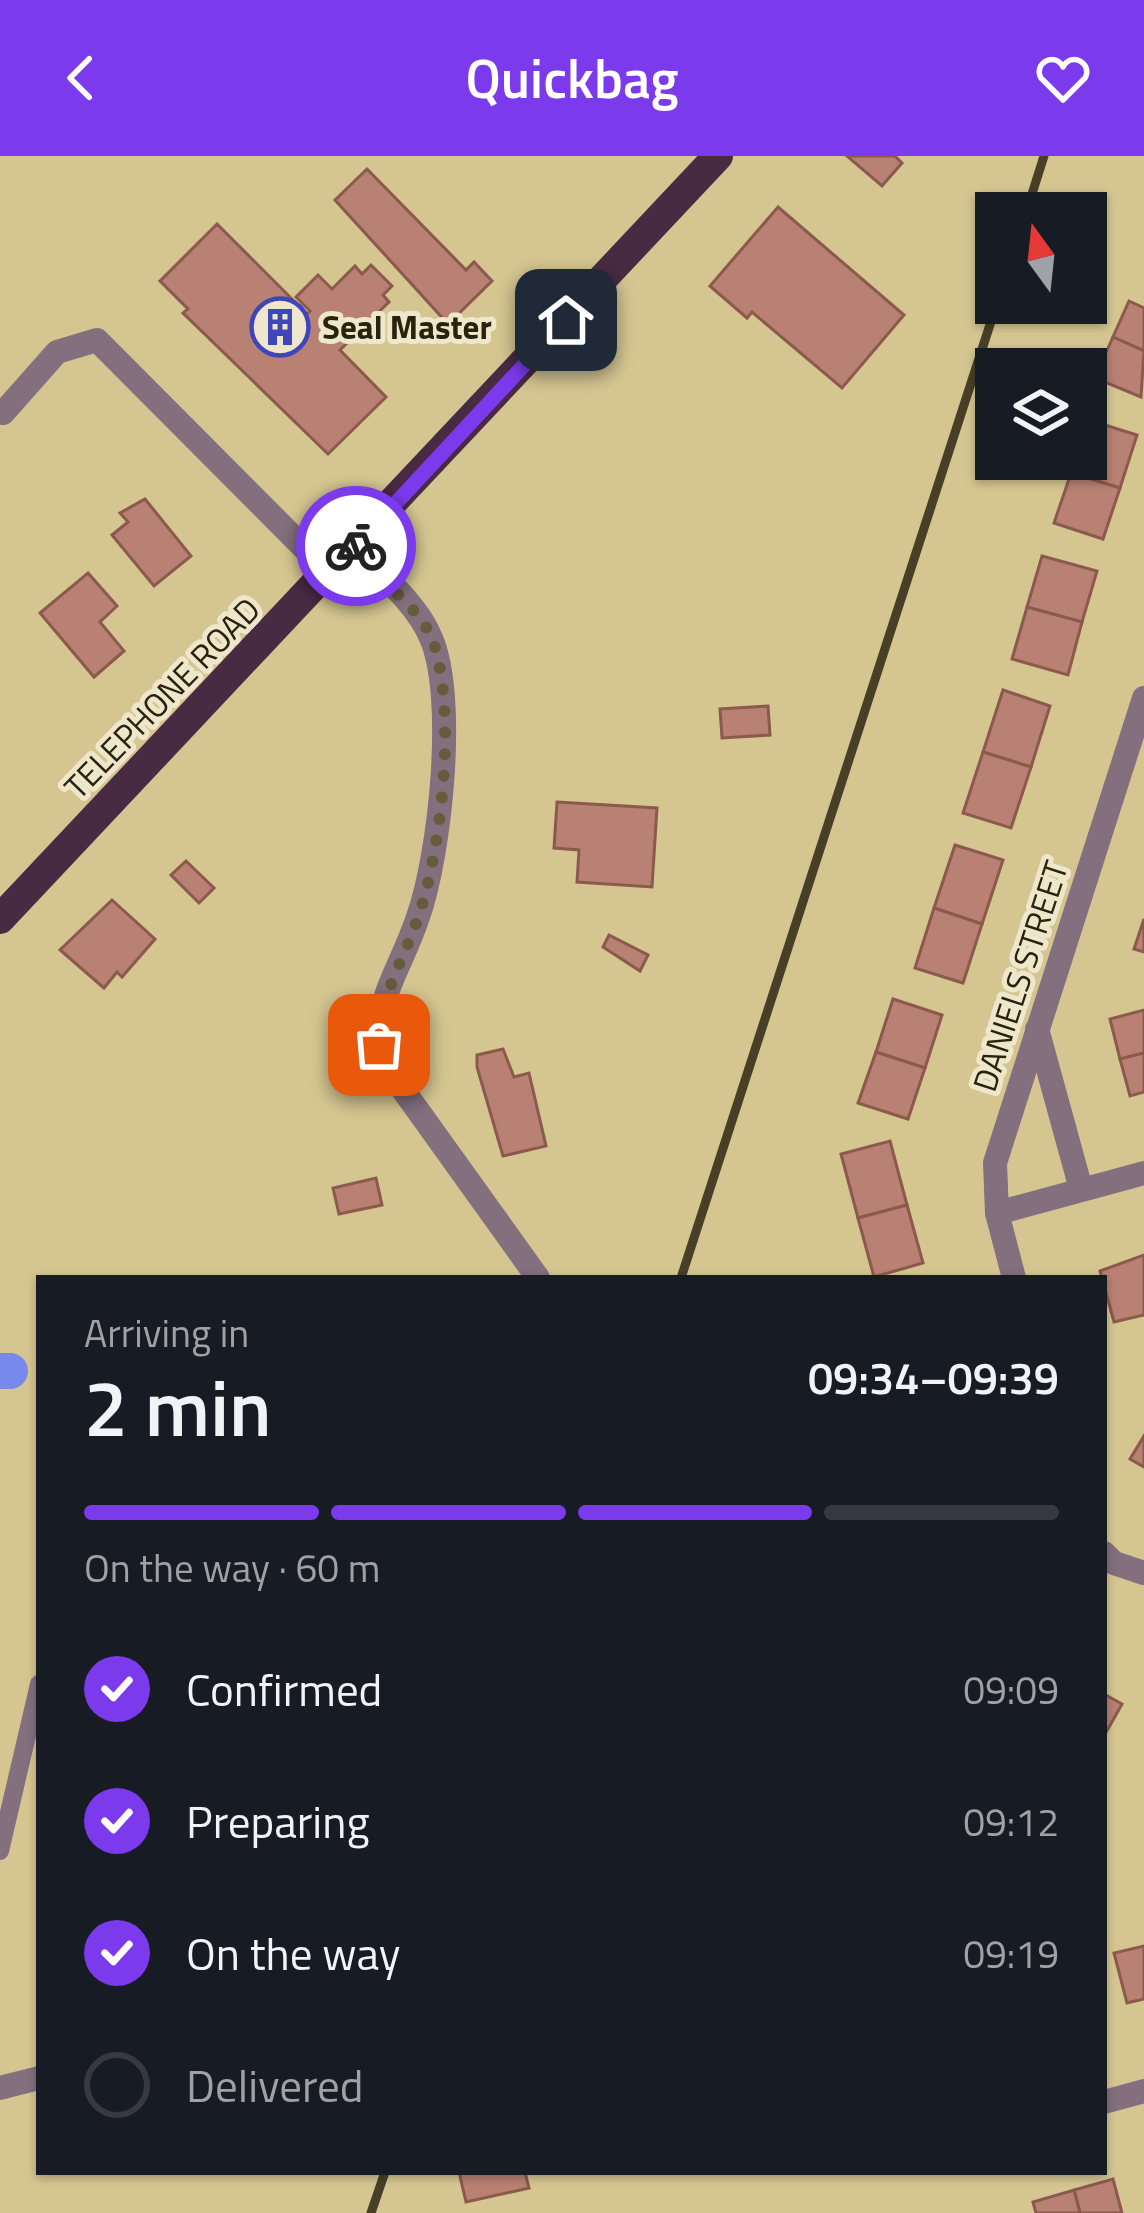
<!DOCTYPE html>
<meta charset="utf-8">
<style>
:root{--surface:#171b24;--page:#242831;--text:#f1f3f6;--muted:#9ea1a6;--line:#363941;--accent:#7c3aed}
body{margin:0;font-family:"Titillium Web",sans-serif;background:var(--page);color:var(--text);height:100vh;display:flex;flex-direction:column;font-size:45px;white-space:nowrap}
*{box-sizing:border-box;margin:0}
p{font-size:39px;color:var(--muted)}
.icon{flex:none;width:66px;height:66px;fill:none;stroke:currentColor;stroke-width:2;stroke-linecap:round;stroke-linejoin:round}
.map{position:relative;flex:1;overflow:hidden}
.details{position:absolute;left:36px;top:1119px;width:1071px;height:900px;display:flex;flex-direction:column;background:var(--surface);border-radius:0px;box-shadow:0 3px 9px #0004}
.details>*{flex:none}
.needle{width:78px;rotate:345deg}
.fabs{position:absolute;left:975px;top:36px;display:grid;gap:24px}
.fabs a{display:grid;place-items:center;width:132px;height:132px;border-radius:0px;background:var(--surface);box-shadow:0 3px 9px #0004;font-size:60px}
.pin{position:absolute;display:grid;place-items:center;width:102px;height:102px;color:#fff;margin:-51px;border-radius:24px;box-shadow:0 6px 18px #0006}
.courier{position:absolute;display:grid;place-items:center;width:120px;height:120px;margin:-60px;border:9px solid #7c3aed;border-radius:50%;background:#fff;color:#222;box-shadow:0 3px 15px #0007}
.overview em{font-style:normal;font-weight:600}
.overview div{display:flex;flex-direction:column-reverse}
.overview{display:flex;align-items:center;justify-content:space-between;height:204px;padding:0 48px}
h1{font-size:78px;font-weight:600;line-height:90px}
.bar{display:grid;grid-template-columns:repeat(4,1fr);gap:18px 12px;align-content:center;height:144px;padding:0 48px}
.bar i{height:15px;border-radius:9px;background:var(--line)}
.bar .active{background:var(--accent)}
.bar p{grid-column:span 4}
ol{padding:0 48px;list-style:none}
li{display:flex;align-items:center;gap:36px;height:132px}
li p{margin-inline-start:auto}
li .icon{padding:12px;border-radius:50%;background:var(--accent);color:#fff;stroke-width:4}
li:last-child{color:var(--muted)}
li i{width:66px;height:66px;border:6px solid var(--line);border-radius:50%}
header{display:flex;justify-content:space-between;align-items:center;height:156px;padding:0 48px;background:var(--accent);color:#fff;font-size:54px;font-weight:600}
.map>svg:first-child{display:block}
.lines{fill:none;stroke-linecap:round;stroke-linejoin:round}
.canal{stroke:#7889ed;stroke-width:36}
.building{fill:#b88173;stroke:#8c594d;stroke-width:3}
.service{stroke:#836f7e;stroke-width:18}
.minor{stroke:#836f7e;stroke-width:24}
.primary{stroke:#492a43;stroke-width:30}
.rail{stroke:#484026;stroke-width:9}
.done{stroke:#655c3c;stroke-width:12;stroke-dasharray:0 21.6}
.route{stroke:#7c3aed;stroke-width:15}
.labels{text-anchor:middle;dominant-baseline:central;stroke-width:10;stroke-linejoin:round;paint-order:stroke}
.poi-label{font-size:33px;font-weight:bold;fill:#29230e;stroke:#eee7cc;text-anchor:start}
.street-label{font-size:33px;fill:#29230e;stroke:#eee7cc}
</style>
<header><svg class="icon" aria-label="back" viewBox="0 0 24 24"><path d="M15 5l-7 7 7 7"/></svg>Quickbag<svg class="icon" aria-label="heart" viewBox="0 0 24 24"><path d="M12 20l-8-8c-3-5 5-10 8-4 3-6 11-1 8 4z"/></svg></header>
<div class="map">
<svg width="1144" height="2057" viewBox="0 0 1144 2057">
<rect width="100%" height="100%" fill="#d5c691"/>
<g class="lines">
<!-- canal -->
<polyline class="canal" points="0,1215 10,1215"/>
</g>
<!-- building -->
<g class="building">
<polygon points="847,0 895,0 902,7 882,30"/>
<polygon points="367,13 466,114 474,106 492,125 448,168 335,44"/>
<polygon points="778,51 904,159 842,232 752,156 747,162 710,130"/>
<polygon points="217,68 307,158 310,155 296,141 318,119 332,133 355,110 362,118 371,109 392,130 383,139 389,146 340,194 386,241 328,298 183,157 188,153 160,125"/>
<polygon points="1129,145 1144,152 1144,195 1113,181"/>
<polygon points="1113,181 1144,195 1141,241 1095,222"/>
<polygon points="1089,264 1137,279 1120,332 1071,317 1076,303 1086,303"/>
<polygon points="1071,317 1120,332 1103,383 1054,367"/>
<polygon points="145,343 191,400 154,430 112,379 128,366 120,357"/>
<polygon points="1042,400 1097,415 1082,466 1027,451"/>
<polygon points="88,417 117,450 100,466 124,495 94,521 40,457"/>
<polygon points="1027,451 1082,466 1068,519 1012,503"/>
<polygon points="1003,534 1050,550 1031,611 983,596"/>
<polygon points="768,550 770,579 722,582 720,553"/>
<polygon points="983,596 1031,611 1011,672 963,657"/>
<polygon points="557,646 657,652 652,731 577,726 579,694 554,692"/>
<polygon points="955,689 1003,704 982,768 934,752"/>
<polygon points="186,705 214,732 199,747 171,719"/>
<polygon points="112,744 155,783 122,821 117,816 104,832 60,794"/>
<polygon points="934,752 982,768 963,827 915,812"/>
<polygon points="1144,763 1144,796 1134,793"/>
<polygon points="609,779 648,799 640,815 603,791"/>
<polygon points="893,843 942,859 925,912 876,896"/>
<polygon points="1144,854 1144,897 1120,903 1110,863"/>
<polygon points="503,893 514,921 529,917 546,990 503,1000 477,911 477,899"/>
<polygon points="876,896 925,912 908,963 858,947"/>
<polygon points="1144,897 1144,936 1130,940 1120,903"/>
<polygon points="890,985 907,1049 858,1062 841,998"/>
<polygon points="376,1022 382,1049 339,1058 333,1032"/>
<polygon points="907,1049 923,1107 874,1121 858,1062"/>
<polygon points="1144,1099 1144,1159 1114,1166 1100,1115"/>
<polygon points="1144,1280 1144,1311 1130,1303"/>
<polygon points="1104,1538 1122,1548 1104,1580"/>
<polygon points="1144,1790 1144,1843 1127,1847 1114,1797"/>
<polygon points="459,2016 525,2016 529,2032 466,2046"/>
<polygon points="1113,2023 1122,2057 1080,2057 1074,2034"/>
<polygon points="1074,2034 1080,2057 1036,2057 1033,2046"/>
</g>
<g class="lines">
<!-- service -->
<polyline class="service" points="0,1695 39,1528"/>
<!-- minor -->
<g class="minor">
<polyline points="3,257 57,196 97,184 330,418"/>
<path d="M 354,392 C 381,419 416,446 431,482 C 457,542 440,699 418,761 C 395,829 362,853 396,924 L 538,1122"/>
<polyline points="1037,873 1081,1033"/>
<polyline points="997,1057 1144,1017"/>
<polyline points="1014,1122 997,1057 995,1007 1144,542"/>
<polyline points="1104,1397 1114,1407 1144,1417"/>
<polyline points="0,1932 39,1922"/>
<polyline points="1104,1946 1144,1935"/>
</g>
<!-- primary -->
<polyline class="primary" points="0,763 718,0"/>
<!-- rail -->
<g class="rail">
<polyline points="1026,57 1044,0"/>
<polyline points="681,1122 997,147"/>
<polyline points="371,2057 385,2016"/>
</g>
</g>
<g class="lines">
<!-- done -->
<path class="done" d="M 356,390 C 372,425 420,446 434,488 C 456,558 442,689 419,759 C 405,802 378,842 379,889"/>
<!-- route -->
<polyline class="route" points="356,390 566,164"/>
</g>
<!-- icons -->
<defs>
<symbol id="building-ring" viewBox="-11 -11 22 22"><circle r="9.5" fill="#eee7cc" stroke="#3f46ba" stroke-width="1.5"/><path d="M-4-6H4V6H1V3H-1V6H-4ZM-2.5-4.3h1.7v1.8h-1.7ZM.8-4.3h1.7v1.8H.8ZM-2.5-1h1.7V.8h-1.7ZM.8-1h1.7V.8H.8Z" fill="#3f46ba"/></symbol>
</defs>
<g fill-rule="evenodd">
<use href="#building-ring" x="247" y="138" width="66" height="66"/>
</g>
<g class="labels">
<!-- poi labels -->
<g class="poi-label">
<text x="322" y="171">Seal Master</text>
</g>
<!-- street labels -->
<g class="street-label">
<text transform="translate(162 542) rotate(-46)">TELEPHONE ROAD</text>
<text transform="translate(1020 820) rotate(-72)">DANIELS STREET</text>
</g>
</g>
</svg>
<div class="fabs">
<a><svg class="needle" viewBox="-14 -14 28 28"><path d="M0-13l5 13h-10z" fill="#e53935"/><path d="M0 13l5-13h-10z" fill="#9ea1a6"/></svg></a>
<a><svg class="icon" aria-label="layers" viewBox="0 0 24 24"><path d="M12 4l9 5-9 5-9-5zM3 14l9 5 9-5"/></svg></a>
</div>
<div class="pin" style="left:379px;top:889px;background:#ea580c"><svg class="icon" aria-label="bag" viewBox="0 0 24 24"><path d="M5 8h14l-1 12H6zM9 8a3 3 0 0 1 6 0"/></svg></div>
<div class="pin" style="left:566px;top:164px;background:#1f2937"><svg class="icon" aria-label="home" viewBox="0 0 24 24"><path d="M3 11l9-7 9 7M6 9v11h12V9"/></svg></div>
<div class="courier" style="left:356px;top:390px"><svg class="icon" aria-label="bike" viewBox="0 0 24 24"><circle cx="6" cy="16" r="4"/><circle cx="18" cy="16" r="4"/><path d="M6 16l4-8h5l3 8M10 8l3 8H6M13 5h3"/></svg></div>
<section class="details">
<div class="overview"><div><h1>2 min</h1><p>Arriving in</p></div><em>09:34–09:39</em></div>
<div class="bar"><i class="active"></i><i class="active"></i><i class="active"></i><i></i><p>On the way · 60 m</p></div>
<ol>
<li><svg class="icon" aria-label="check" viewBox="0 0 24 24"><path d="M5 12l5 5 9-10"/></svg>Confirmed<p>09:09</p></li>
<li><svg class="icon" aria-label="check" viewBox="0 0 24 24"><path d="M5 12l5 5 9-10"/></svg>Preparing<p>09:12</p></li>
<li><svg class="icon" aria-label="check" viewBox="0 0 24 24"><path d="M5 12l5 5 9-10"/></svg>On the way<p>09:19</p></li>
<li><i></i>Delivered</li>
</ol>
</section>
</div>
